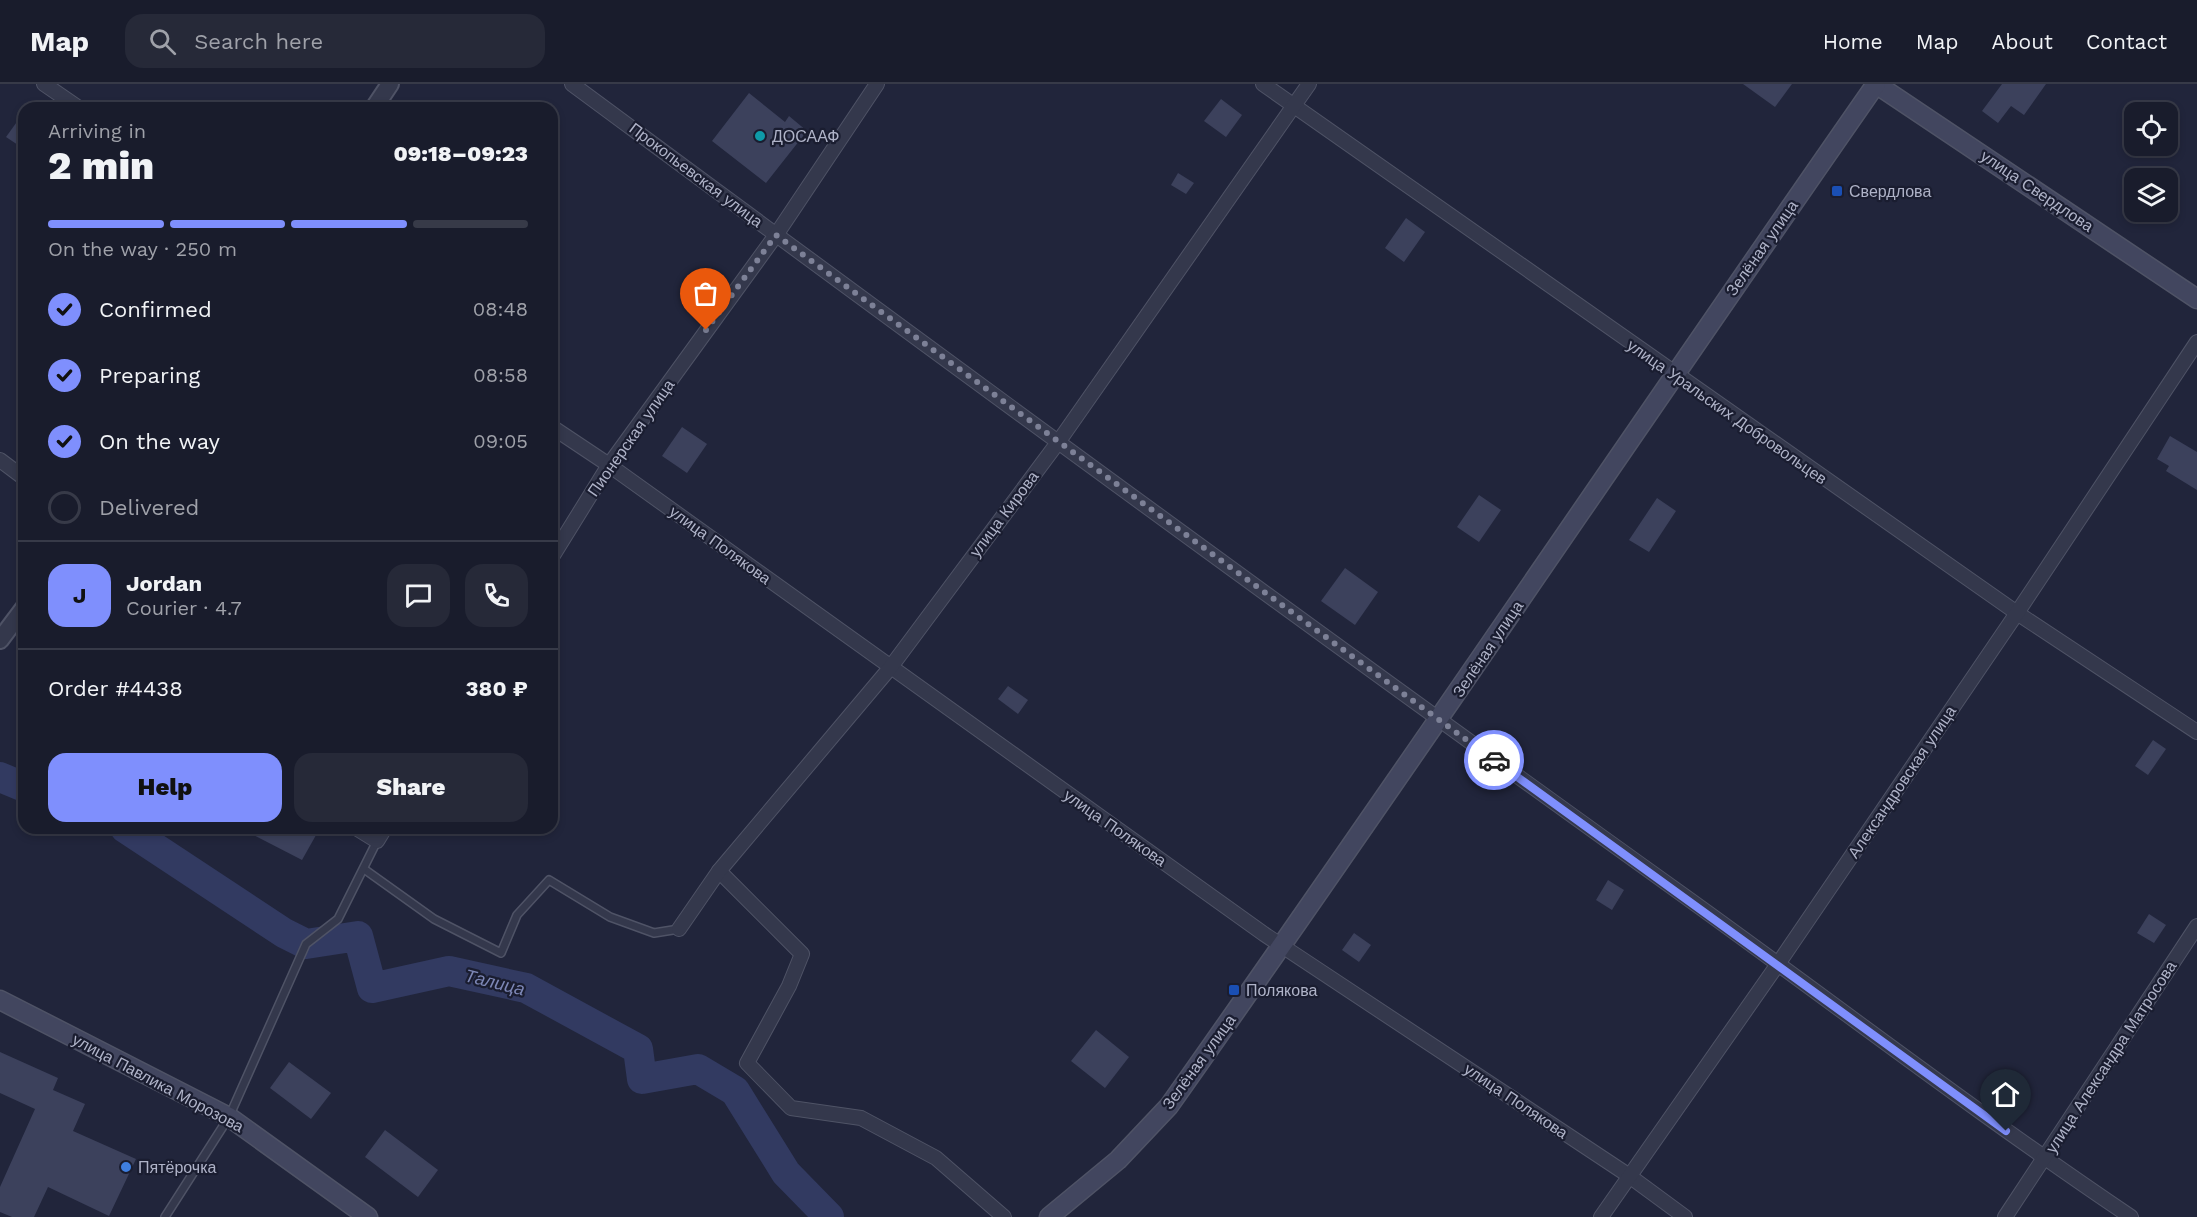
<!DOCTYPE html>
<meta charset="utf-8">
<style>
:root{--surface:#191c2c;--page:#262938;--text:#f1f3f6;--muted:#9fa1a9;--line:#373a48;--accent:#7f8ffd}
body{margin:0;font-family:"Work Sans",sans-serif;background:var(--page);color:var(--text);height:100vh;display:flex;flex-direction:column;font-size:22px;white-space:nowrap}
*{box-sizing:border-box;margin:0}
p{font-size:20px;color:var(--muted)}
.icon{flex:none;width:33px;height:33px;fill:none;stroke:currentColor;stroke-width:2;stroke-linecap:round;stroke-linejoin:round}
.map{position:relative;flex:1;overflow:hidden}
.sheet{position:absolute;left:18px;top:18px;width:540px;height:732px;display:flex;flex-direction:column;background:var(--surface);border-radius:18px;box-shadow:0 3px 9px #0003,0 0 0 2px var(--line)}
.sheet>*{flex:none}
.fabs{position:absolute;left:2124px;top:18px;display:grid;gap:12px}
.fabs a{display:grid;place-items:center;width:54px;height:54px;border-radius:12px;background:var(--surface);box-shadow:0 3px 9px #0003,0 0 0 2px var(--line);font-size:30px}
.pin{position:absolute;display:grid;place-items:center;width:51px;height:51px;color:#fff;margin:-62px -26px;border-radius:50% 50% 50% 0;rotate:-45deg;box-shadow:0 0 6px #0007}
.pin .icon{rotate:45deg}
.courier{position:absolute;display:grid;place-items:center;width:60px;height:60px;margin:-30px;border:4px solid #7f8ffd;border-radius:50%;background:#fff;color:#222;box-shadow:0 2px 8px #0007}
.summary em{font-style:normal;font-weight:800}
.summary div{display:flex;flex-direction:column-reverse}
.summary{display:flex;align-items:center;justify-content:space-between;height:102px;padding:0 30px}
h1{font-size:39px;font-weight:800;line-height:45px}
.bar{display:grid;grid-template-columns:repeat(4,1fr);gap:9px 6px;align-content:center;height:72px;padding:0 30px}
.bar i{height:8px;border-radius:4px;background:var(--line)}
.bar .current{background:var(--accent)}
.bar p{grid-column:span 4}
.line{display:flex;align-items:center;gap:15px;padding:0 30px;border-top:2px solid var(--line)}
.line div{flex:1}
.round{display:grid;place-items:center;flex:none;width:63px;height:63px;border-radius:18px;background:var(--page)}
ol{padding:0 30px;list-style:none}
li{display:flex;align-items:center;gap:18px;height:66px}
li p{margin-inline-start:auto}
li .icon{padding:6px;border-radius:50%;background:var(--accent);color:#111;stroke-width:4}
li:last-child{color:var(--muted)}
li i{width:33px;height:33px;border:3px solid var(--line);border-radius:50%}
.button{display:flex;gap:12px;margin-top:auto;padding:12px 30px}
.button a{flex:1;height:69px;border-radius:18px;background:var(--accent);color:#111;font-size:24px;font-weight:800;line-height:69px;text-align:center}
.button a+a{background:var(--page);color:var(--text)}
header{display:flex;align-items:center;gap:36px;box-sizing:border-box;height:84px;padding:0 30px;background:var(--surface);border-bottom:2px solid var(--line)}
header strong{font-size:28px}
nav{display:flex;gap:33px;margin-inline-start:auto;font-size:21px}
.search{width:420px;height:54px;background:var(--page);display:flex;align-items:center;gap:15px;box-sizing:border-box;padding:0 21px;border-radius:18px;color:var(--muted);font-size:22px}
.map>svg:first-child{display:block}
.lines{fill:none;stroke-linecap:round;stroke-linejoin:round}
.river{stroke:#323a61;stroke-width:30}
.building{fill:#3c415c}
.service-casing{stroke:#4f5366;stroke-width:10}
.minor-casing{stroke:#4f5366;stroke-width:16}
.tertiary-casing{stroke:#4f5366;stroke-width:20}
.secondary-casing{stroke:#4f5366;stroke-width:21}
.service{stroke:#34384c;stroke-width:7}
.minor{stroke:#34384c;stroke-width:14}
.tertiary{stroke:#34384c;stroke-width:16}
.secondary{stroke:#42465f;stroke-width:18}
.done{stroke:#7d8197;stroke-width:6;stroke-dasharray:0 10.8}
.route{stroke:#7f8ffd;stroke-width:8}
.culture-dot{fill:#0f9aa8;stroke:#1a1d30;stroke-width:2}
.transit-dot{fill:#1a4fb4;stroke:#1a1d30;stroke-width:2}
.shop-dot{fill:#3f7fe0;stroke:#1a1d30;stroke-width:2}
.labels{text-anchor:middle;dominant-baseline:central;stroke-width:4.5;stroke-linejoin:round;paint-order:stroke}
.poi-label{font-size:16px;fill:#afb3c8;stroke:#1a1d30;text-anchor:start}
.street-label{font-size:16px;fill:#afb3c8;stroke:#1a1d30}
.water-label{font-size:18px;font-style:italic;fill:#7d87b6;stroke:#1a1d30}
</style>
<header>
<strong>Map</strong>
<div class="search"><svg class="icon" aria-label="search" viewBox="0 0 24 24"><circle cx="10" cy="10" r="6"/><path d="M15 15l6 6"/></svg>Search here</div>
<nav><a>Home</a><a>Map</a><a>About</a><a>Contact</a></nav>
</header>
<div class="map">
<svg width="2197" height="1133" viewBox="0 0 2197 1133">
<rect width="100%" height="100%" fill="#21253b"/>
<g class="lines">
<!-- river -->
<g class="river">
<polyline points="0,693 24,703"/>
<polyline points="125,744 284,849 306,860 358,852 372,904 449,887 526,904 638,965 642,995 698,985 735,1007 786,1089 829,1133"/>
</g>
</g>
<!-- building -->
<g class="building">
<polygon points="1743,0 1792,0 1775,23"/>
<polygon points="2002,0 2046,0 2024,31 2011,22 1998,39 1982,27"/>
<polygon points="749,9 785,38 789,32 807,47 766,99 712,57"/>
<polygon points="1221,15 1242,31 1226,53 1204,37"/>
<polygon points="24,28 24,65 6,53"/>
<polygon points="1178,89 1194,99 1186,110 1171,101"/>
<polygon points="1406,134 1425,148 1404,178 1385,164"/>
<polygon points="682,343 707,360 687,389 662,372"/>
<polygon points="2170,352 2197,368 2197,406 2166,387 2169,382 2157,375"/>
<polygon points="1479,411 1501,426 1479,458 1457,443"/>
<polygon points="1657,414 1676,427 1649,468 1629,456"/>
<polygon points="1345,484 1378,508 1355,541 1321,517"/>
<polygon points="1008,602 1028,616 1018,630 998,615"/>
<polygon points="2153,656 2166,665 2148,691 2135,682"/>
<polygon points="240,744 320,744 302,776"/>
<polygon points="1608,796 1624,806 1612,826 1596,816"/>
<polygon points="2149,830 2166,841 2154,859 2137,849"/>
<polygon points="1354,849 1371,861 1359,878 1342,866"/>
<polygon points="1096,946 1129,973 1105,1004 1071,977"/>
<polygon points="0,968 58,994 53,1006 85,1020 73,1047 136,1075 109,1132 48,1103 34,1133 12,1133 0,1128 0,1103 35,1025 0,1009"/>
<polygon points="289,978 331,1009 311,1035 270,1004"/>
<polygon points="385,1046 438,1086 418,1113 365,1073"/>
</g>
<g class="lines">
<defs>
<g id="service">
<polyline points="364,785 434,835 501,869 517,831 549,796 610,833 654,849 679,845"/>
<polyline points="165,1133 229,1033 306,860 338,835 377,757"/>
</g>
<g id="minor">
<polyline points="44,0 79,24"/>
<path d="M 572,0 C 941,273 1310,544 1683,811 C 1832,918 1978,1030 2131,1133"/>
<polyline points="1263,0 2017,529 2197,648"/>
<polyline points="552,343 609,381 1264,850 1628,1091 1685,1133"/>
<polyline points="0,376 24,394"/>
<polyline points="552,473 609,381 776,151 877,0"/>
<polyline points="356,744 377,757 385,744"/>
<polyline points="719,787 802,870 789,902 747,979 791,1024 861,1034 936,1074 1004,1133"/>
<polyline points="679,845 719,787 890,584 1059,357 1309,0"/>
<polyline points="1601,1133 1778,880 2017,529 2197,258"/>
<polyline points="2005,1133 2197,842"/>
</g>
<g id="tertiary">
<polyline points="374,24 390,0"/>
<polyline points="0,556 24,524"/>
</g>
<g id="secondary">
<polyline points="1876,0 2197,215"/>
<polyline points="0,916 229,1033 368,1133"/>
<path d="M 1049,1133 L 1118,1076 L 1169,1022 C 1408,684 1639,340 1876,0"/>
</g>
</defs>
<!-- service casing -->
<use href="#service" class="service-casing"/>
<!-- minor casing -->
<use href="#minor" class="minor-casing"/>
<!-- tertiary casing -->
<use href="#tertiary" class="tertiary-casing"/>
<!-- secondary casing -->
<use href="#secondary" class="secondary-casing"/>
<!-- service -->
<use href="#service" class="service"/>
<!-- minor -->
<use href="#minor" class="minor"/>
<!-- tertiary -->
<use href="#tertiary" class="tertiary"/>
<!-- secondary -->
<use href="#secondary" class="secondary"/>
</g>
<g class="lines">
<!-- done -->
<polyline class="done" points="706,246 776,151 1494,676"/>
<!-- route -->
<polyline class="route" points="1494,676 2006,1047"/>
</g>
<!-- markers -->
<circle class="culture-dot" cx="760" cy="52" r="6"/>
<g class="transit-dot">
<rect x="1831" y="101" width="12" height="12" rx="3"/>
<rect x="1228" y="900" width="12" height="12" rx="3"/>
</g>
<circle class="shop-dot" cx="126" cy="1083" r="6"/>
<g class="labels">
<!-- poi labels -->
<g class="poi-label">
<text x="772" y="52">ДОСААФ</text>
<text x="1849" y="107">Свердлова</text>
<text x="1246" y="906">Полякова</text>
<text x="138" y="1083">Пятёрочка</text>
</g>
<!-- street labels -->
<g class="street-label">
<text transform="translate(696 91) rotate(37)">Прокопьевская улица</text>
<text transform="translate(2037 107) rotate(34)">улица Свердлова</text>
<text transform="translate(1762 164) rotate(-55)">Зелёная улица</text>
<text transform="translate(1727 328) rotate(35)">улица Уральских Добровольцев</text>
<text transform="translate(631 354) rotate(-55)">Пионерская улица</text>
<text transform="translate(1004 430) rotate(-53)">улица Кирова</text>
<text transform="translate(720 461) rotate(36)">улица Полякова</text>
<text transform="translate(1488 565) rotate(-56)">Зелёная улица</text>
<text transform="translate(1902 698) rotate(-56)">Александровская улица</text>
<text transform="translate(1115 744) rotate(35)">улица Полякова</text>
<text transform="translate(2111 973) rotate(-57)">улица Александра Матросова</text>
<text transform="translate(1199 978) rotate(-54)">Зелёная улица</text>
<text transform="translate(158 999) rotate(28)">улица Павлика Морозова</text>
<text transform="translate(1516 1017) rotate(34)">улица Полякова</text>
</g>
<!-- water labels -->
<g class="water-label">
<text transform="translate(495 898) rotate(14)">Талица</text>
</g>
</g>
</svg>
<div class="fabs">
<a><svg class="icon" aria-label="locate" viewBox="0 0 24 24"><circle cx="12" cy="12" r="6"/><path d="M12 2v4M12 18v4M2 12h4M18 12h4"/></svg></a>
<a><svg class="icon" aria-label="layers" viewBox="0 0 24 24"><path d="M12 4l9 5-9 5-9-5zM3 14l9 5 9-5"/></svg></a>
</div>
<div class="pin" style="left:706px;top:246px;background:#ea580c"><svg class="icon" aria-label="bag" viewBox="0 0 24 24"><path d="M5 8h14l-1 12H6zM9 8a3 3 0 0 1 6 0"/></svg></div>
<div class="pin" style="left:2006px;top:1047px;background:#1f2937"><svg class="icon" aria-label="home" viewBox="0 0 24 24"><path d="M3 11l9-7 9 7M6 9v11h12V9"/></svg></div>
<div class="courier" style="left:1494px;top:676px"><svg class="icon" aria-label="car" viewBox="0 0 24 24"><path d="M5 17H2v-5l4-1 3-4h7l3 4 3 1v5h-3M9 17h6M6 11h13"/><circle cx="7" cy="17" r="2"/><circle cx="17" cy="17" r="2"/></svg></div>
<section class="sheet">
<div class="summary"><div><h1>2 min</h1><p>Arriving in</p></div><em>09:18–09:23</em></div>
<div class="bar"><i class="current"></i><i class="current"></i><i class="current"></i><i></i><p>On the way · 250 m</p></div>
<ol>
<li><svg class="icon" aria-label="check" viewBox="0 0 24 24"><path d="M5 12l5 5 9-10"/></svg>Confirmed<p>08:48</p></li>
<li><svg class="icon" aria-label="check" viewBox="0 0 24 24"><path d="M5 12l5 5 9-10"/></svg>Preparing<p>08:58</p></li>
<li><svg class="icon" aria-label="check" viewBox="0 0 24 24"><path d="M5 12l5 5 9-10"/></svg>On the way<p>09:05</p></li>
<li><i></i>Delivered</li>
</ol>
<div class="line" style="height:108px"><b class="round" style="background:var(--accent);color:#111">J</b><div><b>Jordan</b><p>Courier · 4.7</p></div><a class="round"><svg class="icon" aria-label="chat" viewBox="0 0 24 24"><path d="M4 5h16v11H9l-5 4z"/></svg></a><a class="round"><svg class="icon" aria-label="phone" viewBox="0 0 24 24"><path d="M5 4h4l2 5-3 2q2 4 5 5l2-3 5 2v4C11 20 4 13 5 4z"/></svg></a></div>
<div class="line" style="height:78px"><div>Order #4438</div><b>380 ₽</b></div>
<div class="button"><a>Help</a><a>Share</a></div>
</section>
</div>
